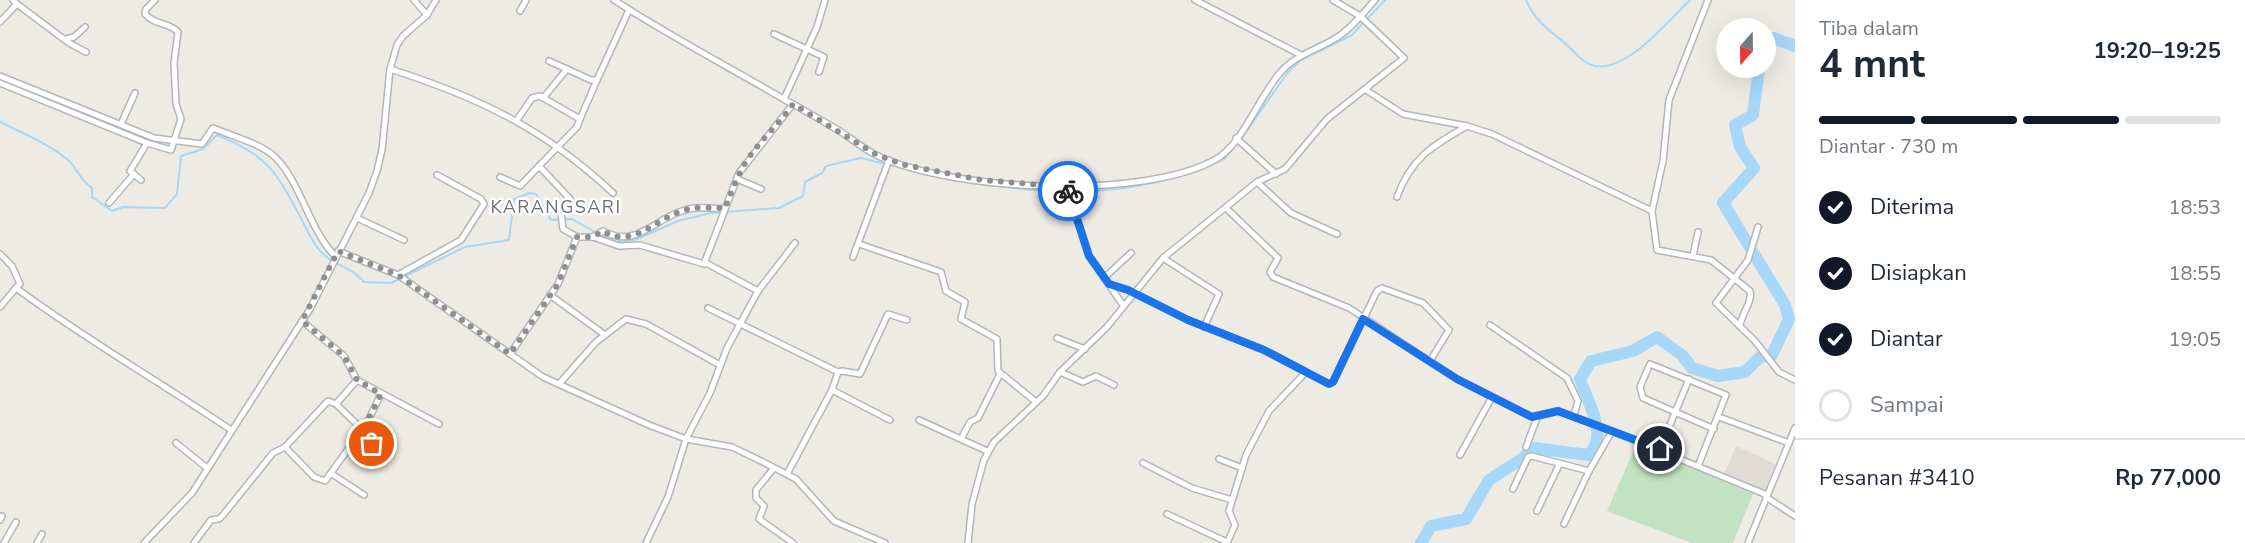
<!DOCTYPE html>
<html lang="id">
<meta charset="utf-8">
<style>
:root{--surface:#fff;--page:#f6f6f7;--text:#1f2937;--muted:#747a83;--line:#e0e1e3;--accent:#111827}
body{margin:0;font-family:"Nunito Sans",sans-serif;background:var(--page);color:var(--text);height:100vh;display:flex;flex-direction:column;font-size:22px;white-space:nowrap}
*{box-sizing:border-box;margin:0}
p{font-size:20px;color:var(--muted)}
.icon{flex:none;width:33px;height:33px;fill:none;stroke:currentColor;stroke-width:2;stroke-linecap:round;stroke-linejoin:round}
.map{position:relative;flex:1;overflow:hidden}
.panel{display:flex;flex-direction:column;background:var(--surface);width:450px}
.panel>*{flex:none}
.needle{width:39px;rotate:200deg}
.tools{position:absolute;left:1716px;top:18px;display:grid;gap:12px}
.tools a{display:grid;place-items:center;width:60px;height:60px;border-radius:50%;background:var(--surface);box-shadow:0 6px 24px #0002;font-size:30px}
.pin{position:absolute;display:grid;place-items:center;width:51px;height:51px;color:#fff;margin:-26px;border:3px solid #fff;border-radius:50%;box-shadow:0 2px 6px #0007}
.courier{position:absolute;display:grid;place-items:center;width:60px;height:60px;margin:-30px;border:4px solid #1a73e8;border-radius:50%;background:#fff;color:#222;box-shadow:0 2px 8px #0007}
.headline em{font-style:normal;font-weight:700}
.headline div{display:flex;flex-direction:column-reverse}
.headline{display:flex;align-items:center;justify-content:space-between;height:102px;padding:0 24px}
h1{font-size:39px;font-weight:700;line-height:45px}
.bar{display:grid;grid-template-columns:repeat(4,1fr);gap:9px 6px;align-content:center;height:72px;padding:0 24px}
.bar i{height:8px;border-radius:4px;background:var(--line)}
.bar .on{background:var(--accent)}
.bar p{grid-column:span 4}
.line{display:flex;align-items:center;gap:15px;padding:0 24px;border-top:2px solid var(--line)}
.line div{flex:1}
ol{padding:0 24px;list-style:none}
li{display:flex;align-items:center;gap:18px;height:66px}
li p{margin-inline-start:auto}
li .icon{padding:6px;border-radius:50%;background:var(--accent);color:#fff;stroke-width:4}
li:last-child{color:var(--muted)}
li i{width:33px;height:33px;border:3px solid var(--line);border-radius:50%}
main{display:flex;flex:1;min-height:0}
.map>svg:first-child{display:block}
.education{fill:#e0dcd4}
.green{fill:#c1e3c1}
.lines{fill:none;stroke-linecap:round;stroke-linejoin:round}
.stream{stroke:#a7d7f9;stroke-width:2}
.river{stroke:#a7d7f9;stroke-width:12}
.street-casing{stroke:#b3b6b9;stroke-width:8}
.street{stroke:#fff;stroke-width:5}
.done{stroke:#8e9090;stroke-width:6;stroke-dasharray:0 10.8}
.route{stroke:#1a73e8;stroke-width:8}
.labels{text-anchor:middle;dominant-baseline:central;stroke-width:5;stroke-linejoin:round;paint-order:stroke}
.quarter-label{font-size:18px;letter-spacing:1.5px;fill:#6c7175;stroke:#fff}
</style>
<main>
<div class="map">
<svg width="1795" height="543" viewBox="0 0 1795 543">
<rect width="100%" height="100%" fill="#edebe3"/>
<!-- education -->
<polygon class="education" points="1736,446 1777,465 1765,492 1724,475"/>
<!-- green -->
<polygon class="green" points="1636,445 1753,494 1733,543 1692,543 1607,511"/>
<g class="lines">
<!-- stream -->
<g class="stream">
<path d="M 1526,0 C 1534,20 1549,30 1566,44 C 1575,52 1582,63 1595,66 C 1627,72 1669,20 1690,0"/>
<path d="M 0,122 C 20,132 56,147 71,163 C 80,174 79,178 92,188 L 92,197 L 112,211 L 123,207 L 165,208 L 177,194 L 181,156 L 203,149 L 217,135 C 269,156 276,172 302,220 C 307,230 312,242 320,251 C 334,267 350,265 364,282 L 391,283 L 465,247 L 509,240 L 514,199 L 530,193 L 536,194 L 551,220 L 572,219 L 609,240"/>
<polyline points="1241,139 1288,72 1301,60 1352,35 1385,0"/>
<polyline points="1192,172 1224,159 1237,143"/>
<path d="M 959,180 C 1036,193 1099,199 1175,177"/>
<polyline points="614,242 635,240 678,221 710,213 779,208 803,196 805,182 822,173 826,166 861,158 944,178"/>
</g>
<!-- river -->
<g class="river">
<polyline points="1766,51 1768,40 1773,38 1795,46"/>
<path d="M 1421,543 L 1431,526 L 1466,519 L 1489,480 L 1523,458 L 1534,448 L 1588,455 C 1610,437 1587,401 1580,379 L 1591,361 L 1633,351 L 1657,337 L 1682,355 L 1692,368 L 1718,376 L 1745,372 L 1760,357 L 1772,355 L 1789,319 L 1785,305 L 1723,203 L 1754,168 L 1740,147 L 1735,125 L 1753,115 L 1759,68"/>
</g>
<defs>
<g id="street">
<polyline points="414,0 427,15"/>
<path d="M 614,0 C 671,37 729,67 787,101 C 804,110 821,120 838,130 C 851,138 862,148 876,155 C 950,191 1146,201 1218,158 C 1243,142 1260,96 1279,74 C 1294,55 1317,50 1336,38 C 1351,29 1363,13 1375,0"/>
<polyline points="1195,0 1301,55"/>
<path d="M 1708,0 L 1669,100 L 1663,161 L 1652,211 L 1657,250 L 1711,260 L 1750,291 C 1753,302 1741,314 1740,326"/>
<polyline points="17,4 69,43 86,52"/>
<polyline points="520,11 526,0"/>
<polyline points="0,22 17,4 13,0"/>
<polyline points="774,34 824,57 819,72"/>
<polyline points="66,39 74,37 85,27"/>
<polyline points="549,61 591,80 597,80 629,10"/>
<path d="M 390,69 C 478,97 545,129 613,193"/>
<path d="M 0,76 L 154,138 L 202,144 L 213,128 C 231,136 261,143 276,158 C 302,185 309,230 336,257"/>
<path d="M 0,83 L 147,143 L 171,150 L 181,119 L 176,104 L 174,63 L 178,32 C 169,22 154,25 145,14 L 146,9 L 155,0"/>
<polyline points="1366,90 1403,114 1467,126 1492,134 1652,211"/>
<polyline points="544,97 567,69"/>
<polyline points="784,99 817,27 825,0"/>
<polyline points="580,119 597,80"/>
<polyline points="517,120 532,98 540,96 580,119 577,127 539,166"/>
<polyline points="121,124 135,93"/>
<polyline points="1236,138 1276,174"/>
<polyline points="500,177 520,186 539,166 570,199 569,206 561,214 563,229 577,237 593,237 619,246 640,245 704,264 739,173 793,104"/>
<polyline points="737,179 761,189"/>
<polyline points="141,180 130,171 147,143"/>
<polyline points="1257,182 1291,213 1337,234"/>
<polyline points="1067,187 1089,256 1123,305"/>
<path d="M 1397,197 C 1411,158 1432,146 1467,126"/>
<polyline points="109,203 134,174"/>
<polyline points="1226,208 1278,258 1270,272 1273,277 1349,308 1457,379 1532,417 1558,411 1612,431"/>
<polyline points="357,218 404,240"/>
<polyline points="1758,227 1748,260 1716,303 1755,341 1779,372 1795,380"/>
<path d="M 593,237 L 603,231 C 635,249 653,220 682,211 C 695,206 711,208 725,209"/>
<polyline points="859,244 941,272 946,291 965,302 961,319 997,339 998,371 1036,402"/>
<polyline points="338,251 398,275 543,377 649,425 686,439 732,447 763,462 796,479 834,521 885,543"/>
<path d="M 0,254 L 12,266 L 20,284 L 16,288 C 85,339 160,382 231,430"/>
<polyline points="1693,256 1698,232"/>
<polyline points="853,257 889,160"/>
<polyline points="1163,258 1219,294 1204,327"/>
<polyline points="706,263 758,291"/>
<polyline points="398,275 461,240 484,204 481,199 437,175"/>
<polyline points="1104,278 1131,253"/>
<polyline points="1109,284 1128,290 1188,320 1264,350 1329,384 1333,382 1377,291 1382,288 1423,303 1449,330 1430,361"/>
<polyline points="550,295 605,335"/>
<polyline points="0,307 16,288"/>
<polyline points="708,308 838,372 832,390 787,474"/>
<polyline points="302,321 344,356 357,380 439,424"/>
<polyline points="1490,325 1567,378 1578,401 1574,415"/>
<polyline points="1057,338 1085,349"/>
<polyline points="510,354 558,284 577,237"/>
<polyline points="838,372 842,371 860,374 888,314 907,320"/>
<polyline points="1060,372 1083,382 1096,376 1114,385"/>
<polyline points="559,384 596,342 626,319 646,324 720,365"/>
<polyline points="832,390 890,420"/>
<polyline points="336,404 370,437 372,445 387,457"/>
<polyline points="1719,417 1789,443"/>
<polyline points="919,420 987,451"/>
<polyline points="961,439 970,422 978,418 1000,374"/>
<polyline points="176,443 207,468"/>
<polyline points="285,447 314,477 325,481 367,423 381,394"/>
<polyline points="1526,447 1537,418"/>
<polyline points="1660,449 1689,379"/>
<polyline points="1460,455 1492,397"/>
<polyline points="1219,459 1242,468"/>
<polyline points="1143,463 1192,488 1232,500"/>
<polyline points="1698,466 1726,395 1650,364 1640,387 1643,398 1714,429"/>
<polyline points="774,468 756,490 756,498 764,506 759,519 793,543"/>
<polyline points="332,474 364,495"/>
<polyline points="1513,489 1528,457 1532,456 1589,471 1612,431 1767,495"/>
<polyline points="1766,497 1795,516"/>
<polyline points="1537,511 1559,465"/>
<polyline points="1167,514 1227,542"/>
<polyline points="0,520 2,516"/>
<polyline points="1564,524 1589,471"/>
<polyline points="4,543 16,522"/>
<polyline points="37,543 42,534"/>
<polyline points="144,543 192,493 310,309 369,193 377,171 382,150 390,69 397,45 403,36 427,15 436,0"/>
<polyline points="194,543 211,520 219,519 223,515 273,453 285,447 328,401 336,404 357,380"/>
<polyline points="646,543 668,497 686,439 710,393 727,348 758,291 795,243"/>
<polyline points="968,543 972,504 984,460 994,442 1043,396 1060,372 1107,327 1163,258 1257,182 1285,169 1327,119 1404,58 1360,16 1333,0"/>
<polyline points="1227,543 1235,525 1229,511 1246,455 1269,411 1306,372"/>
<polyline points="1748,543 1795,428"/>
</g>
</defs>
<!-- street casing -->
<use href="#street" class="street-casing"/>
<!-- street -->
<use href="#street" class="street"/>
</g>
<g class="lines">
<!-- done -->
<path class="done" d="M 372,444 L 370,437 L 363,430 L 381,394 L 357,380 L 344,356 L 302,321 L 338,251 L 398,275 L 510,354 L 558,284 L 577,237 L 593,237 L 603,231 C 634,249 653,220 682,211 C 695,206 711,208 725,208 C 732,191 738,172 750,156 C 763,138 780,123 793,104 L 877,155 L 905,165 L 982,180 L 1067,187 L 1068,191"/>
<!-- route -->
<polyline class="route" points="1068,191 1089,256 1109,284 1128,290 1188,320 1264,350 1329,384 1333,382 1363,319 1457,379 1532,417 1558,411 1660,449"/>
</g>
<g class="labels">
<!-- quarter labels -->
<g class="quarter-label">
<text x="556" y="207">KARANGSARI</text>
</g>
</g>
</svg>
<div class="tools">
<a><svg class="needle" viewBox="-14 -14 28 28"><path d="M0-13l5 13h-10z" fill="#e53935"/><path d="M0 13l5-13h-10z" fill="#747a83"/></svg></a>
</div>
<div class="pin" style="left:372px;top:444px;background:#ea580c"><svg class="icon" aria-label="bag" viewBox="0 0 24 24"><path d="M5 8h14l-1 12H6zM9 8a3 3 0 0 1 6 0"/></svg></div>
<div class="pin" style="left:1660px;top:449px;background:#1f2937"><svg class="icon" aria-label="home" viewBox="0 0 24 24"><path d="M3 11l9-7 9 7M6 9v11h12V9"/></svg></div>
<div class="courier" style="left:1068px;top:191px"><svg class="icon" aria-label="bike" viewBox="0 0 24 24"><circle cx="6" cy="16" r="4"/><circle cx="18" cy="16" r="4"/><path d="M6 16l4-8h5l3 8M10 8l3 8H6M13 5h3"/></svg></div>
</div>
<section class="panel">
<div class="headline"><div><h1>4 mnt</h1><p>Tiba dalam</p></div><em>19:20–19:25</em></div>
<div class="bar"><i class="on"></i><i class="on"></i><i class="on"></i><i></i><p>Diantar · 730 m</p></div>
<ol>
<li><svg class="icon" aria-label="check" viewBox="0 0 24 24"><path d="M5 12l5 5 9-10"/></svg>Diterima<p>18:53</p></li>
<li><svg class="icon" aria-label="check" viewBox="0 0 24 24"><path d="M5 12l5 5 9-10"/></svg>Disiapkan<p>18:55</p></li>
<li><svg class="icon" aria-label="check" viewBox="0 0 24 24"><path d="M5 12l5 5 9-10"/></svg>Diantar<p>19:05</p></li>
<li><i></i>Sampai</li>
</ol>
<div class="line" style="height:78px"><div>Pesanan #3410</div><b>Rp 77,000</b></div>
</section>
</main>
